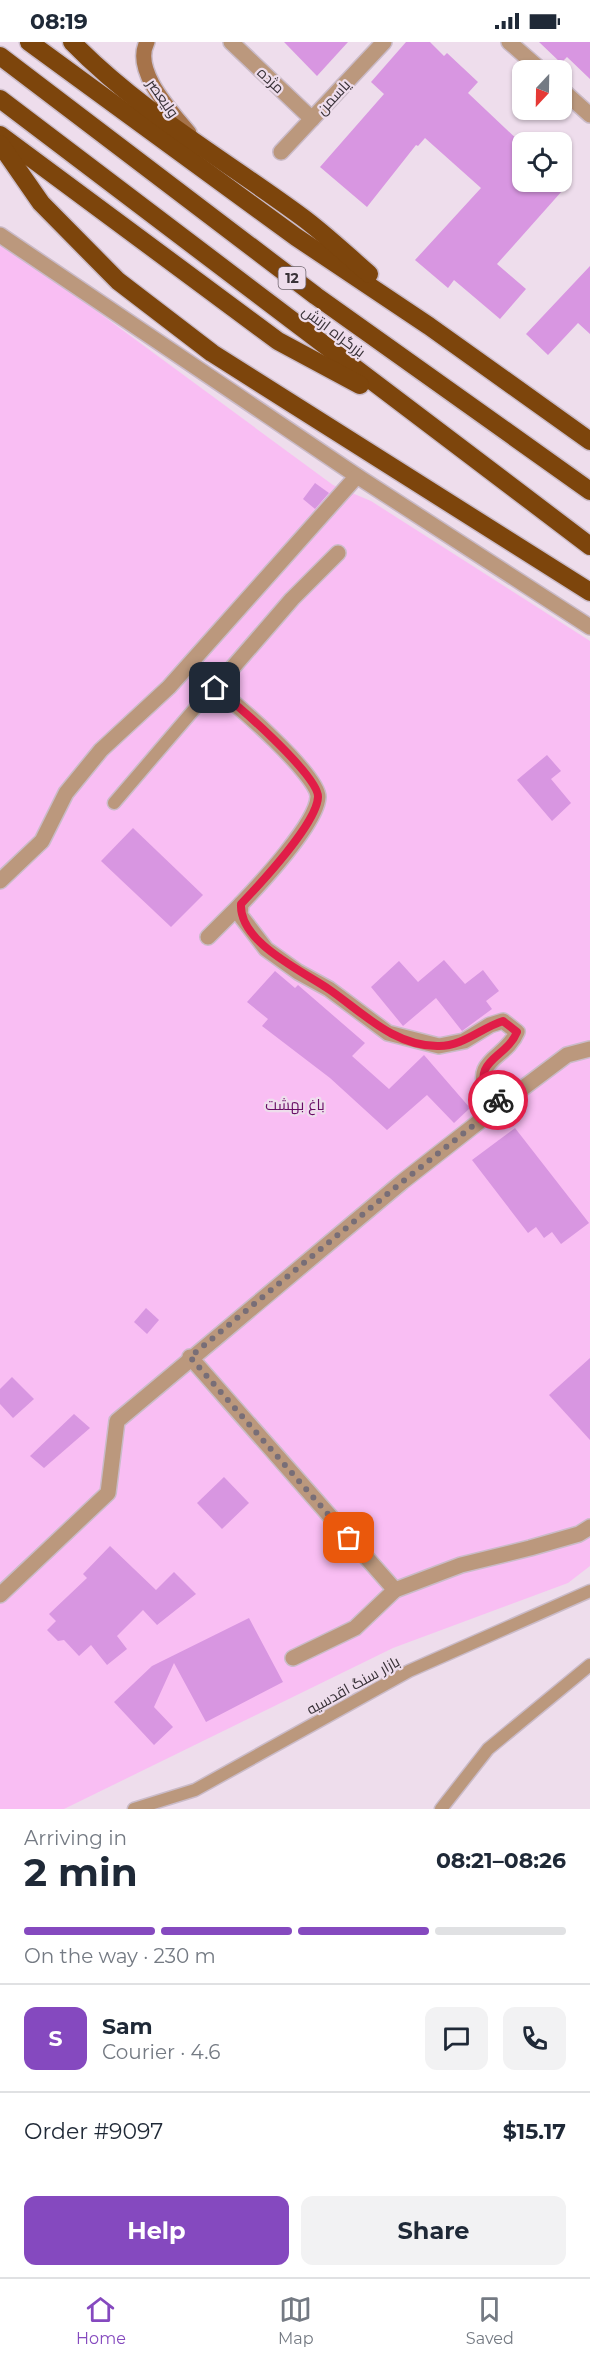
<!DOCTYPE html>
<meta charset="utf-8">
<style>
:root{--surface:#fff;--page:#f2f2f3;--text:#1f2937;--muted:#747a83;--line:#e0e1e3;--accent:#8549bf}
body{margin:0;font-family:Montserrat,Cairo,sans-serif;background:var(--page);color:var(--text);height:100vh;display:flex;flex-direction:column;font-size:22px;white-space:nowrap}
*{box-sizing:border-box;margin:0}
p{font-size:20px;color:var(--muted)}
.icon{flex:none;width:33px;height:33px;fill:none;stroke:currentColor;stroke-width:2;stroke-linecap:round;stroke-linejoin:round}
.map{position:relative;height:1767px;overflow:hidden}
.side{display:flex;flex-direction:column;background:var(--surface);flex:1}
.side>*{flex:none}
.needle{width:39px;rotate:202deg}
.buttons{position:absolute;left:512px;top:18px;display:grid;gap:12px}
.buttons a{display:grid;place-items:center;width:60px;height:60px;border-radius:12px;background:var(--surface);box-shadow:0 2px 4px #0004;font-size:30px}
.pin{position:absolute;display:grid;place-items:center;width:51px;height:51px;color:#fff;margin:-26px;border-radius:12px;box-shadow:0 3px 9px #0006}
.courier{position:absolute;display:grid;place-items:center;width:60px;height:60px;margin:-30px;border:4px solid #e11d48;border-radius:50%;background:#fff;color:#222;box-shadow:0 2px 8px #0007}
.overview em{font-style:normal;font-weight:700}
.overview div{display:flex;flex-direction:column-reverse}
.overview{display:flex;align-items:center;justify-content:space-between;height:102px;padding:0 24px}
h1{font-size:39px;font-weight:700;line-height:45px}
.bar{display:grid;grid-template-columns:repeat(4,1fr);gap:9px 6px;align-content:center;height:72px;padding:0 24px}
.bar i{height:8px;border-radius:4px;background:var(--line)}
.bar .selected{background:var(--accent)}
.bar p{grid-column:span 4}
.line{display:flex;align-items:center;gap:15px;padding:0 24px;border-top:2px solid var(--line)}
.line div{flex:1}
.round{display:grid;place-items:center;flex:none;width:63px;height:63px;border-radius:12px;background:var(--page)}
.button{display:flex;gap:12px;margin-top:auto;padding:12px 24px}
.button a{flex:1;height:69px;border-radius:12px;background:var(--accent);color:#fff;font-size:24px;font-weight:700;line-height:69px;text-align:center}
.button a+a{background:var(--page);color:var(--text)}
.status{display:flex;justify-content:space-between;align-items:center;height:42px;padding:0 30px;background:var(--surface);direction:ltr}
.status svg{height:16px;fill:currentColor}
.menu{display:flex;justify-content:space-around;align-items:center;height:84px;border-top:2px solid var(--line);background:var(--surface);font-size:16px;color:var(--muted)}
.menu a{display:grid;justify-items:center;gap:3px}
.menu .selected{color:var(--accent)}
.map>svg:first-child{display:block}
.green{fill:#f9bef3}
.building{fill:#d896e1}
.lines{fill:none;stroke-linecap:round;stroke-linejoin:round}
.lane-casing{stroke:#cabbc8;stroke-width:15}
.street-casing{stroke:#cabbc8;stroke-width:18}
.secondary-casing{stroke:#cabbc8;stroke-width:18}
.highway-casing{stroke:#cabbc8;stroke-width:21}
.lane{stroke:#bb987d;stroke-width:12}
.street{stroke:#bb987d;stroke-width:15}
.secondary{stroke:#a6734a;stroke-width:15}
.highway{stroke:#7d450c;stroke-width:18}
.done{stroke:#786e77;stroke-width:6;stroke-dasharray:0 10.8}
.route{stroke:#e11d48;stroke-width:8}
.labels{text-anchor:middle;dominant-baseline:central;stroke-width:4.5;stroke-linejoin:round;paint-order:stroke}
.shield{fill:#eeddec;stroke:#6f656e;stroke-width:1.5}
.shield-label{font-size:14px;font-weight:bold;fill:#393238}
.street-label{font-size:15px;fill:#393238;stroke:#eeddec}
.park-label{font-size:15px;fill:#680d65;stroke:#eeddec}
</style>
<div class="status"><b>08:19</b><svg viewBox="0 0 49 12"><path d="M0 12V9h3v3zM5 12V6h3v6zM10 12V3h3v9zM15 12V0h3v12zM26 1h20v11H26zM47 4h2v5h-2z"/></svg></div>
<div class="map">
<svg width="590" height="1767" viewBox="0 0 590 1767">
<rect width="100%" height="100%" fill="#eeddec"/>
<!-- green -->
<polygon class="green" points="0,198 333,443 371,459 590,599 590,1524 568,1541 393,1606 64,1767 0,1767"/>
<!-- building -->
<g class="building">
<polygon points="284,0 348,0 317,34"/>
<polygon points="406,0 430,0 444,14 447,11 478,40 468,51 522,102 522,140 552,140 562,149 497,222 526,247 500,277 454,238 448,246 415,218 481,146 425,96 418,104 416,103 367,165 320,125 384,52 371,40"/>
<polygon points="539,0 590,0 590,37 567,15 561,21"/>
<polygon points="590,224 590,292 578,281 548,313 526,292"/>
<polygon points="315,441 329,451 315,467 303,457"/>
<polygon points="547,713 561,729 551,737 571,761 552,779 517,738"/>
<polygon points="133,786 203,853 171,885 101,819"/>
<polygon points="444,918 465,942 483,928 499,949 486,959 492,967 462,989 436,956 403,984 371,945 399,919 418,940"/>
<polygon points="275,929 295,946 298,943 365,1001 352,1014 389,1047 424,1013 470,1066 454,1081 427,1053 387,1088 330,1036 262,984 268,977 247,960"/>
<polygon points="515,1086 589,1181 561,1202 552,1190 544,1196 536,1185 528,1191 472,1118"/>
<polygon points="146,1266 159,1278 147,1292 134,1280"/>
<polygon points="590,1316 590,1398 549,1353"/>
<polygon points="12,1335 34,1357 13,1376 0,1362 0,1347"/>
<polygon points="74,1372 90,1386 44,1426 30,1414"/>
<polygon points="224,1435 249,1461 222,1487 197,1461"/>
<polygon points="110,1504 156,1548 174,1530 196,1552 157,1583 143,1568 117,1594 127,1607 107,1623 91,1603 79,1614 64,1598 58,1599 47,1588 56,1579 49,1572 87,1536 83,1532"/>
<polygon points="249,1576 283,1640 206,1680 174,1621 154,1665 173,1685 154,1703 114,1660 152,1624"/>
</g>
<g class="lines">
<defs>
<g id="lane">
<polyline points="114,761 197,664 215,646"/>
<polyline points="134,1767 195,1748 409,1629 590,1549"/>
<polyline points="441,1767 488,1707 590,1623"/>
</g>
<g id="street">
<polyline points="231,0 312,77"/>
<polyline points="509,0 541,28"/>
<polyline points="561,47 590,73"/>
<polyline points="281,110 384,0"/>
<polyline points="0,193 357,434 590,585"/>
<path d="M 338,511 L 292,557 L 215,646 C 235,660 319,734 318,755 C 317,781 260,842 241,862 L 240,873 L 266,907 L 298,930 L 329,947 L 388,991 L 439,1004 L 464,999 L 490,983 L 503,979 L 517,990 C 506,1017 471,1017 488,1053 L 503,1061 L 567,1013 L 590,1007"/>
<polyline points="0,839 42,799 66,751 101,708 169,645 357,434"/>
<polyline points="208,895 241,862"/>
<polyline points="190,1315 395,1548"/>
<polyline points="0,1553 108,1451 117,1379 402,1140 503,1061"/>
<polyline points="293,1616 355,1586 395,1548 461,1523 530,1506 579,1492 590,1485"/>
</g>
<path id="secondary" d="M 147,0 C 132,29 172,70 189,91"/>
<g id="highway">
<polyline points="29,0 296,195 429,284 590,399"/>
<path d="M 72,0 C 140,70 225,118 302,175 C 325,192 347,213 369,232"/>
<polyline points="0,14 316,254 590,449"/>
<polyline points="0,57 590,504"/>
<polyline points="0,93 278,299 360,343"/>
<polyline points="0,102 41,161 118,239 212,311 590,550"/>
</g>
</defs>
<!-- lane casing -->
<use href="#lane" class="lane-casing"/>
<!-- street casing -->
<use href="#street" class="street-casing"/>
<!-- secondary casing -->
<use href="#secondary" class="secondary-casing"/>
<!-- highway casing -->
<use href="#highway" class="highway-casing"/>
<!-- lane -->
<use href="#lane" class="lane"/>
<!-- street -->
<use href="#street" class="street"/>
<!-- secondary -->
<use href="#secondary" class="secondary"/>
<!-- highway -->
<use href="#highway" class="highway"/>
</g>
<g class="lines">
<!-- done -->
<polyline class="done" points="349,1496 190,1315 402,1140 503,1060 498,1058"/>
<!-- route -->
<path class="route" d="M 215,646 C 235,660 319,734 318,755 C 317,781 260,842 241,862 C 239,901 303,929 330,948 C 363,971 395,1005 439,1004 C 463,1004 481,986 503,979 L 517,990 C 506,1017 471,1017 488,1053 L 498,1058"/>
</g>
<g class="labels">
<!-- shield labels -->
<rect class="shield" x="278.5" y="225" width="27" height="22" rx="4.5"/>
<g class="shield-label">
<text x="292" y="236">12</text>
</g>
<!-- street labels -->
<g class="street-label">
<text transform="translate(271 38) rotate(43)">مژده</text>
<text transform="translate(333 55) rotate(-47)">یاسمن</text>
<text transform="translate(163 56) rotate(55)">ولیعصر</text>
<text transform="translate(334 289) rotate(37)">بزرگراه ارتش</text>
<text transform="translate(353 1643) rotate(-29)">بازار سنگ اقدسیه</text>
</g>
<!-- park labels -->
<g class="park-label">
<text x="295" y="1062">باغ بهشت</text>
</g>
</g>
</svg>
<div class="buttons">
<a><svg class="needle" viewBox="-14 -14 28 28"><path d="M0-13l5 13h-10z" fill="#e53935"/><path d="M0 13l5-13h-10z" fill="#747a83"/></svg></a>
<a><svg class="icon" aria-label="locate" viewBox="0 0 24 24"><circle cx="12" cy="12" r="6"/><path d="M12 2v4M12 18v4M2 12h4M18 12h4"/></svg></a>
</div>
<div class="pin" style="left:349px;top:1496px;background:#ea580c"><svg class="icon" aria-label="bag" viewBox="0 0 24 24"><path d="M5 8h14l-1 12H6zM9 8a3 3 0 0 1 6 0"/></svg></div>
<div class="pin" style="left:215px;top:646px;background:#1f2937"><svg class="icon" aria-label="home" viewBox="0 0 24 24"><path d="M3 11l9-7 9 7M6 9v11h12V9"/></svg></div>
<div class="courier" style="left:498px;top:1058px"><svg class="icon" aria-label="bike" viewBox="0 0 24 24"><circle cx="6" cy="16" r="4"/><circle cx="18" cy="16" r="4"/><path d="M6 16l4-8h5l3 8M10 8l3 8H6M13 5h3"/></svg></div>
</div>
<section class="side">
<div class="overview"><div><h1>2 min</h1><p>Arriving in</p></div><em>08:21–08:26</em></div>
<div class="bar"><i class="selected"></i><i class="selected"></i><i class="selected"></i><i></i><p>On the way · 230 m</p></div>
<div class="line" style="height:108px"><b class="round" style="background:var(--accent);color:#fff">S</b><div><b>Sam</b><p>Courier · 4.6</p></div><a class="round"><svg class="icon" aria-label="chat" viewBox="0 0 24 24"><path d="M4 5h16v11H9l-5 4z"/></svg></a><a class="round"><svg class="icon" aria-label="phone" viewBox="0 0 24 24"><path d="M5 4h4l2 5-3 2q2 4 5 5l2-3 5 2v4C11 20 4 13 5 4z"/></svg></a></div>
<div class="line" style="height:78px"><div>Order #9097</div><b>$15.17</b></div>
<div class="button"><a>Help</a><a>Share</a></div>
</section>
<nav class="menu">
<a class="selected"><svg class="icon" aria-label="home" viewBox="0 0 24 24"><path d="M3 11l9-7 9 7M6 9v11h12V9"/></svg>Home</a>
<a><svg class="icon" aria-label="map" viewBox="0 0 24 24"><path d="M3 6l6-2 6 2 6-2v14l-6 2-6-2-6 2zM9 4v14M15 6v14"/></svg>Map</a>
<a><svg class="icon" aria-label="saved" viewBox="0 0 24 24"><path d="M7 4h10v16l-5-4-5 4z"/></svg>Saved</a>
</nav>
